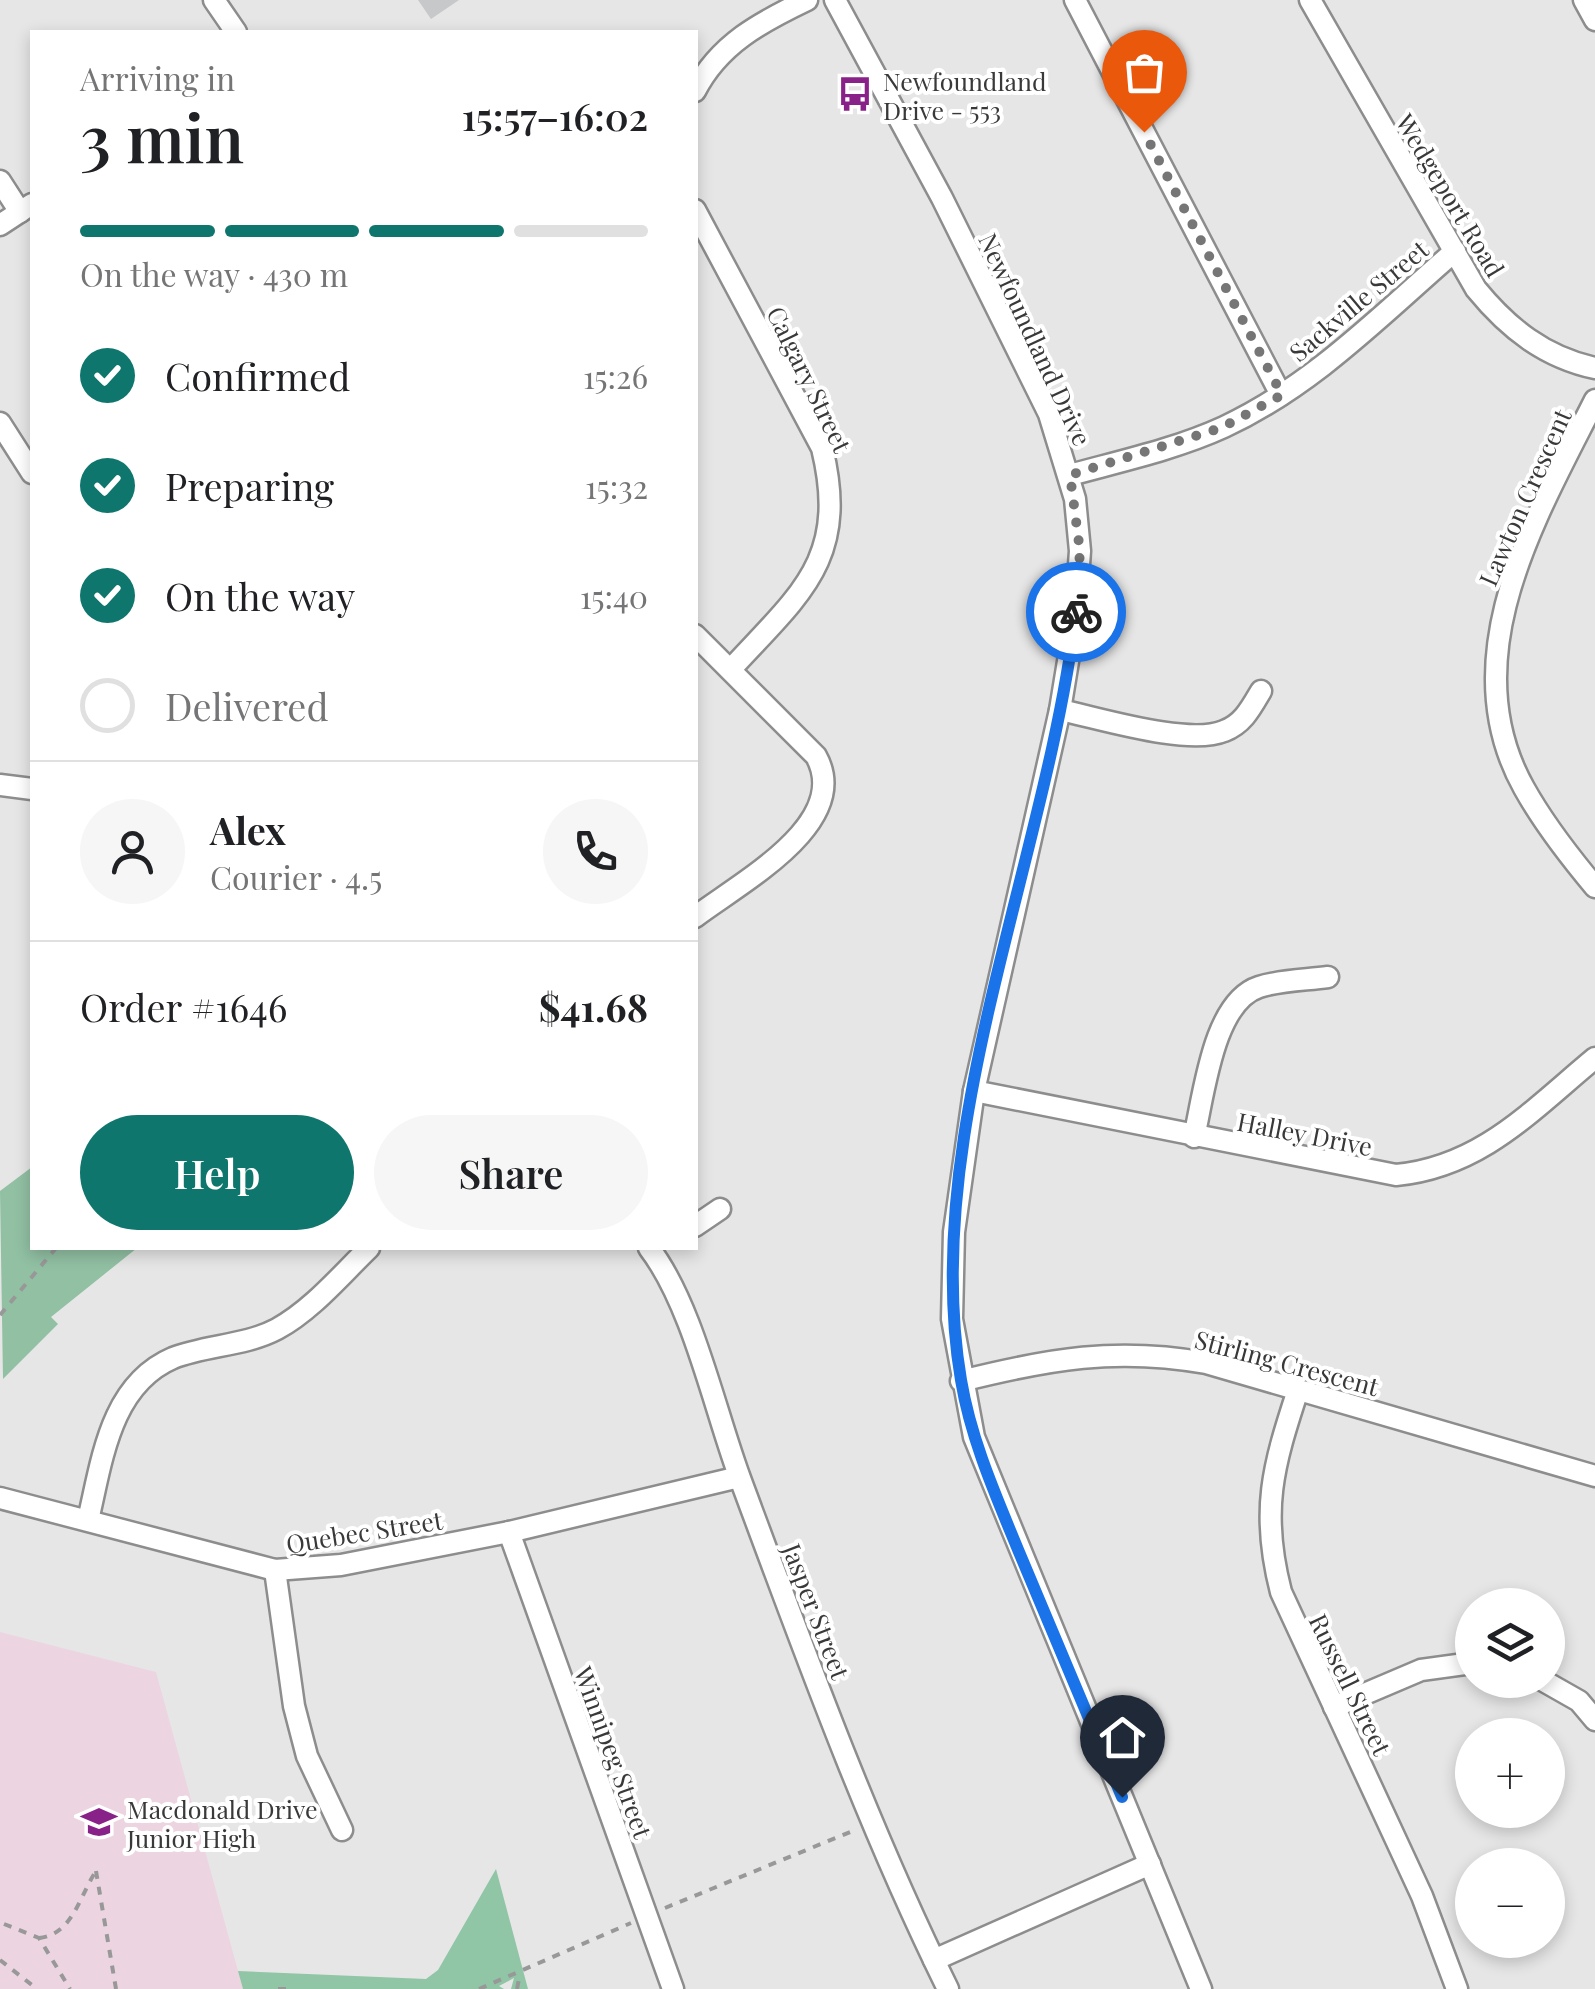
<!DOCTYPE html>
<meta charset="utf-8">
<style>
:root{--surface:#fff;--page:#f6f6f6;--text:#202124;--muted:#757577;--line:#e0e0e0;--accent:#0f766e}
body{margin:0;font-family:"Playfair Display",serif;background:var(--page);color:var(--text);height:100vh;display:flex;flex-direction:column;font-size:38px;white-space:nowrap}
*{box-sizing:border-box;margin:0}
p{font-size:32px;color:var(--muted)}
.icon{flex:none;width:55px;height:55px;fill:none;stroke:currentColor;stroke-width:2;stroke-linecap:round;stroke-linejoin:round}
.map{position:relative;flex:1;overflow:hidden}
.panel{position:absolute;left:30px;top:30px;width:668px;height:1220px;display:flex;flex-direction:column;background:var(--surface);border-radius:0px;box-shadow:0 5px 15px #0003}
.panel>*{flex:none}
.controls{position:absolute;left:1455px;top:1588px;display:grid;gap:20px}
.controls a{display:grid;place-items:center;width:110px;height:110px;border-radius:50%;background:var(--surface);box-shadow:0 5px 15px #0003;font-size:50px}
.pin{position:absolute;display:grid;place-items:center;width:85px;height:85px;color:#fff;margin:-102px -42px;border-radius:50% 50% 50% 0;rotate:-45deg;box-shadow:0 0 10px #0007}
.pin .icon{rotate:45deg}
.courier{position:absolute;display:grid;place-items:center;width:100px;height:100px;margin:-50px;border:8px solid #1a73e8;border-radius:50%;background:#fff;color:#222;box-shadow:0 2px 12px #0007}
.overview em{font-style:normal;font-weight:600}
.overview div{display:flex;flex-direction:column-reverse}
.overview{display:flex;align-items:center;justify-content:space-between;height:170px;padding:0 50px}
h1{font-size:65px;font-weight:600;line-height:75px}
.bar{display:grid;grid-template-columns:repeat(4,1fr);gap:15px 10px;align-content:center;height:120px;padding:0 50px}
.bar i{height:12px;border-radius:8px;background:var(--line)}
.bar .selected{background:var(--accent)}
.bar p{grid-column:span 4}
.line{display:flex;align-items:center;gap:25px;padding:0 50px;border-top:2px solid var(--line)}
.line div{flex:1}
.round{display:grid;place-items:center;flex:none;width:105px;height:105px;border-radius:52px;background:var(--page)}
ol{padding:0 50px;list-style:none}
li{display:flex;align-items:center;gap:30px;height:110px}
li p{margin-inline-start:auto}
li .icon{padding:10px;border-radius:50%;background:var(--accent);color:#fff;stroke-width:4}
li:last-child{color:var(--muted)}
li i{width:55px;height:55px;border:5px solid var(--line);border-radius:50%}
.primary-button{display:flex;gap:20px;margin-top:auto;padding:20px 50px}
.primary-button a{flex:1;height:115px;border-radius:60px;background:var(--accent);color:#fff;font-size:40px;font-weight:600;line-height:115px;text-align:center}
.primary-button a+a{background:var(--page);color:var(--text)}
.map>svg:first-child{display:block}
.education{fill:#ecd5e1}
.green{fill:#91c0a3}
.forest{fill:#90c6a5}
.building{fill:#c7c8c9}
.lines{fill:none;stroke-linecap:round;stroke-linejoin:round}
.minor-casing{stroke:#8d8d8e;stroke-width:25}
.path{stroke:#989899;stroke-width:4;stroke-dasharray:8 8;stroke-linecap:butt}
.minor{stroke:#fff;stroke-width:20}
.done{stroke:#767677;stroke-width:10;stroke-dasharray:0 18}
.route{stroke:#1a73e8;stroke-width:12}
.labels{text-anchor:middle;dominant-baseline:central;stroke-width:8;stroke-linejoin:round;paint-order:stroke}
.poi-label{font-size:25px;fill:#39393a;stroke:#fff;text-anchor:start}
.street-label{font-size:25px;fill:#39393a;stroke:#fff}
</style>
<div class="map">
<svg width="1595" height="1989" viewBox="0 0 1595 1989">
<rect width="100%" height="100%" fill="#e6e6e7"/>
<!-- education -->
<polygon class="education" points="0,1632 156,1672 243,1989 0,1989"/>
<!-- green -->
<polygon class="green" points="32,1167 32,1248 137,1248 51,1317 58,1324 3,1379 0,1191"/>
<!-- forest -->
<polygon class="forest" points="496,1869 528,1989 511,1989 514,1978 499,1986 504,1989 243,1989 238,1971 426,1979 438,1970"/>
<!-- building -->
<polygon class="building" points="418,0 459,0 431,19"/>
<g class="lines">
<defs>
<g id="minor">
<polyline points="214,0 236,32"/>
<polyline points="835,0 942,198 1049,414 1075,499 1080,551 1075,619 1060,710 974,1091 954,1232 952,1319 974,1437 1201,1989"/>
<polyline points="1075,0 1281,395"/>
<path d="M 1310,0 L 1476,289 C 1508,328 1544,357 1595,368"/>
<polyline points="1584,0 1595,20"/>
<path d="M 695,91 C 719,44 761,22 807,0"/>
<polyline points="0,181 20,212"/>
<path d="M 695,210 L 822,448 C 849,559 801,593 731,669"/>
<polyline points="0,225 32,204"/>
<path d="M 1595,400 C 1536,517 1451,658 1524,788 C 1544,824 1569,856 1595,887"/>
<polyline points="0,423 32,473"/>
<path d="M 1070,475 C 1121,461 1176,449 1224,427 C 1314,385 1381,315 1455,251"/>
<path d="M 695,635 L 816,756 C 853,823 741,882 695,917"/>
<path d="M 1060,710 C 1099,718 1188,746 1224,731 C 1243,724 1251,708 1261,691"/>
<polyline points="0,785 32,789"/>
<path d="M 974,1091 L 1396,1175 C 1481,1167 1532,1110 1595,1058"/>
<path d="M 1194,1137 C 1204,1095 1213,1002 1259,987 C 1280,980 1306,980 1328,977"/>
<polyline points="695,1226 720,1209"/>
<path d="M 649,1248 C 693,1305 715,1412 741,1481 C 805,1653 867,1825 948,1989"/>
<path d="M 961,1381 C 1049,1359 1116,1347 1206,1363 L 1595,1476"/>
<path d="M 1298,1390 C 1273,1466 1260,1511 1281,1592 L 1422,1896 L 1457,1989"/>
<polyline points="0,1498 275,1570 341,1565 509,1532 739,1477"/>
<path d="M 88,1520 C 102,1461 110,1385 173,1358 C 206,1345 245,1346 277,1329 C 312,1310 341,1275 369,1248"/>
<polyline points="509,1532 673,1989"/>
<polyline points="275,1570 294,1706 307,1756 342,1830"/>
<polyline points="1542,1680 1579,1701 1595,1720"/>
<polyline points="1334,1707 1421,1670 1472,1663"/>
<polyline points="934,1960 1150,1864"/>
</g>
</defs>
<!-- minor casing -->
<use href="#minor" class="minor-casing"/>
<!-- path -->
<g class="path">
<polyline points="0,1315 56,1248"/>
<polyline points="96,1871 116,1989"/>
<polyline points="665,1908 855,1830"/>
<polyline points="4,1924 39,1938 70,1989"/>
<path d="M 39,1938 C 73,1934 79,1897 96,1871"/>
<polyline points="0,1960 37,1989"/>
<polyline points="278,1989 286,1989"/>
<polyline points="479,1989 631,1923"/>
<polyline points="517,1989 520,1974"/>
</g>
<!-- minor -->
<use href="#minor" class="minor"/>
</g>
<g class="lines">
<!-- done -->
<polyline class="done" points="1076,612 1080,551 1070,475 1221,428 1282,395 1144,132"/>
<!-- route -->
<path class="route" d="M 1076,612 C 1047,858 919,1134 961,1380 C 971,1440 996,1496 1019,1552 C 1053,1634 1088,1715 1122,1797"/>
</g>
<!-- icons -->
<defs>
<symbol id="bus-bare" viewBox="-9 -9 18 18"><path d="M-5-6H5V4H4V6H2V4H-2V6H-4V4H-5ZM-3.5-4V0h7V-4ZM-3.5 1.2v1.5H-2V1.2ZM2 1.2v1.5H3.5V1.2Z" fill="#892288" stroke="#fff" stroke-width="2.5" paint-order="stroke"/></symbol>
<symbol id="school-bare" viewBox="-9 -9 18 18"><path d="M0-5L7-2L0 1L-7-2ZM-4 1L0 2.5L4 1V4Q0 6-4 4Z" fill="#892288" stroke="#fff" stroke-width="2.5" paint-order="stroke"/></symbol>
</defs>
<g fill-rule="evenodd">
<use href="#bus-bare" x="830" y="69" width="50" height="50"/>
<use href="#school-bare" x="74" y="1797" width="50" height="50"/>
</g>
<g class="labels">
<!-- poi labels -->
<g class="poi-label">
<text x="883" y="80">Newfoundland<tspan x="883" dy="29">Drive - 553</tspan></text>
<text x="127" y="1808">Macdonald Drive<tspan x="127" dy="29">Junior High</tspan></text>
</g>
<!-- street labels -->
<g class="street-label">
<text transform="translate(1451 195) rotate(59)">Wedgeport Road</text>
<text transform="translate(1358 300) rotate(-40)">Sackville Street</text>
<text transform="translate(1036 339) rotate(65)">Newfoundland Drive</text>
<text transform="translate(810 379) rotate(64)">Calgary Street</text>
<text transform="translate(1524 497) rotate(-66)">Lawton Crescent</text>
<text transform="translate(1305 1133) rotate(11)">Halley Drive</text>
<text transform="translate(1287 1362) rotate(15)">Stirling Crescent</text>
<text transform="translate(364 1531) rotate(-9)">Quebec Street</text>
<text transform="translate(817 1611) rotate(69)">Jasper Street</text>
<text transform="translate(1351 1684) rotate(64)">Russell Street</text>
<text transform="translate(614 1752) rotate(70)">Winnipeg Street</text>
</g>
</g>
</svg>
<div class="controls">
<a><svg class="icon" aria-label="layers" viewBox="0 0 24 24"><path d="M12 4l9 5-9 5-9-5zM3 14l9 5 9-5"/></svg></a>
<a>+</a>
<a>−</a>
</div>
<div class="pin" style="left:1144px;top:132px;background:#ea580c"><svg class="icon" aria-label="bag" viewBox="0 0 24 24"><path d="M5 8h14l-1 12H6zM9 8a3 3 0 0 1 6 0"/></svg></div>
<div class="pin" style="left:1122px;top:1797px;background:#1f2937"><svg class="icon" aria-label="home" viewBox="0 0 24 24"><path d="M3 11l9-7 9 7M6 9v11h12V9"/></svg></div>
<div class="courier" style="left:1076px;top:612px"><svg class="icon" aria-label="bike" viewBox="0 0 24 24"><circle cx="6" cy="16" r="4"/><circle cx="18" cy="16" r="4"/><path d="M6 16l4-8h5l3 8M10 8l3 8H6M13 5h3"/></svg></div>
<section class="panel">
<div class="overview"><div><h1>3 min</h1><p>Arriving in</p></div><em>15:57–16:02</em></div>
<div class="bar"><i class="selected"></i><i class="selected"></i><i class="selected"></i><i></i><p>On the way · 430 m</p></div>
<ol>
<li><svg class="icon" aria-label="check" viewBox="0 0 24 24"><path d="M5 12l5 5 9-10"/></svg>Confirmed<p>15:26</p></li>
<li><svg class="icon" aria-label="check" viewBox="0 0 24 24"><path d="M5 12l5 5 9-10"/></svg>Preparing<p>15:32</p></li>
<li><svg class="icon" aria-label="check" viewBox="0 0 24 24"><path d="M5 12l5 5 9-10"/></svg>On the way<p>15:40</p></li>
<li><i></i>Delivered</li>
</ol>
<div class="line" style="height:180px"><a class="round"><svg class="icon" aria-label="person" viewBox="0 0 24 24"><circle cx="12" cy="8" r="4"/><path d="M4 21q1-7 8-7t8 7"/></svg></a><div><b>Alex</b><p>Courier · 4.5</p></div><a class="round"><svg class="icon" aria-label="phone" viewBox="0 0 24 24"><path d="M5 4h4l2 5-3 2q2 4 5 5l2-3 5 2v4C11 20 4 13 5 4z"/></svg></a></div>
<div class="line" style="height:130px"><div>Order #1646</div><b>$41.68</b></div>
<div class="primary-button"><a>Help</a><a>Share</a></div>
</section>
</div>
